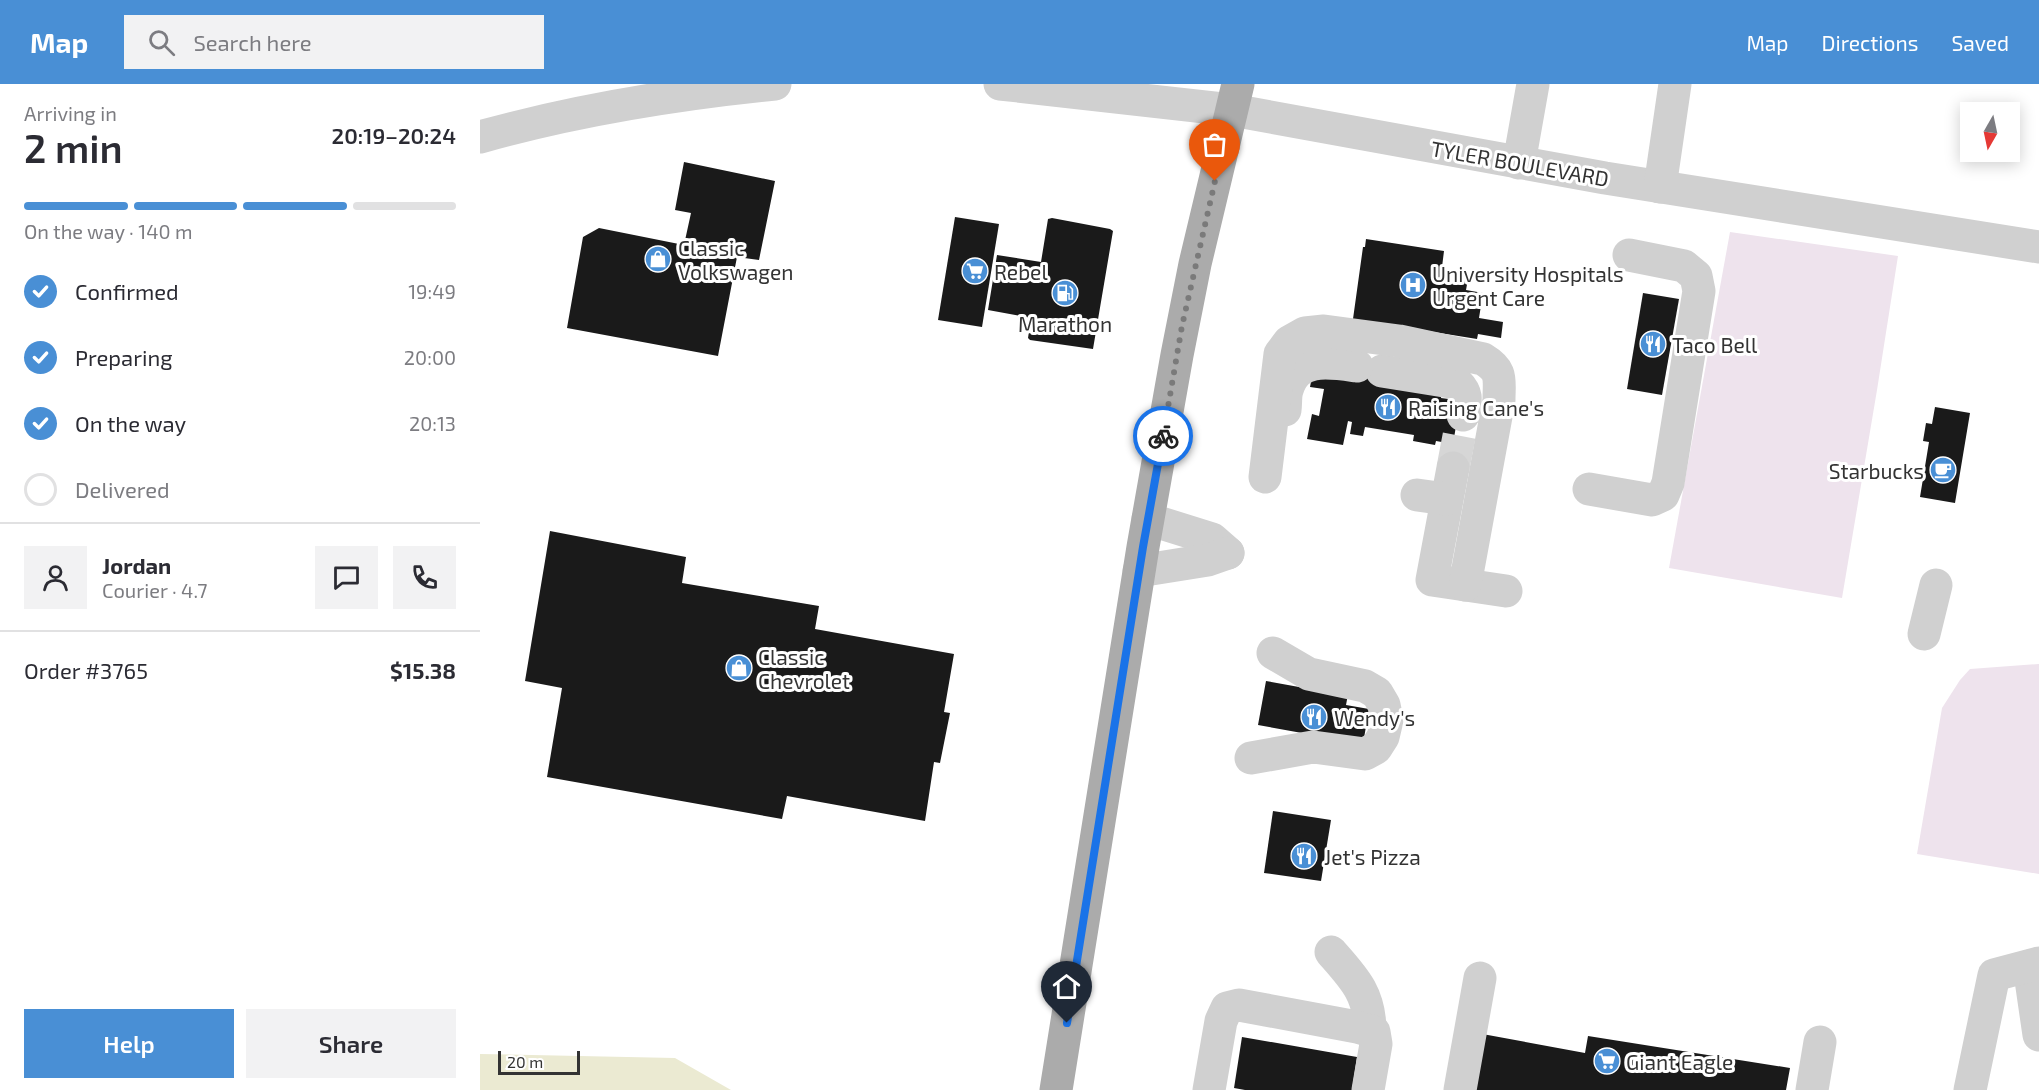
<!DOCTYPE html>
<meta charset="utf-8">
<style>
:root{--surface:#fff;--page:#f2f2f3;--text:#2b2b33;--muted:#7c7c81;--line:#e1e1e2;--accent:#498fd5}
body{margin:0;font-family:"Exo 2",sans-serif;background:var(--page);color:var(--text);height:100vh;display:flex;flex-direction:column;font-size:22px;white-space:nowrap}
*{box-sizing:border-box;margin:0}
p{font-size:20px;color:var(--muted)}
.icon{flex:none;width:33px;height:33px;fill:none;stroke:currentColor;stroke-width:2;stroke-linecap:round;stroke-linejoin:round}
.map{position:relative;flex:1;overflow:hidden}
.details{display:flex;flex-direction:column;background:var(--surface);width:480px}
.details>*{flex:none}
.needle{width:39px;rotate:189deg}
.controls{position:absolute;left:1480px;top:18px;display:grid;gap:12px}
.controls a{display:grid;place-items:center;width:60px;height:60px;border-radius:0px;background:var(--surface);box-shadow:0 3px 15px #0003;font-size:30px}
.scale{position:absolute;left:18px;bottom:15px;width:82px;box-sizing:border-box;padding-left:6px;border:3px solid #333;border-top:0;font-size:16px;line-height:21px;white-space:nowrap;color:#333;-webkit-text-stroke:4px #fff;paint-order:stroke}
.pin{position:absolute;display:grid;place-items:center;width:51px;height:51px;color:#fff;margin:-62px -26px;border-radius:50% 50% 50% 0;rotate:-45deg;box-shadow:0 0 6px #0007}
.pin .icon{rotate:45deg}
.courier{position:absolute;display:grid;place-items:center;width:60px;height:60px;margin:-30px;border:4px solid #1a73e8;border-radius:50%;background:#fff;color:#222;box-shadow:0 2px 8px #0007}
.overview em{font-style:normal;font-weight:600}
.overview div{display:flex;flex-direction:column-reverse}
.overview{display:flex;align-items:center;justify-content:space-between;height:102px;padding:0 24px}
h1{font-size:39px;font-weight:600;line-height:45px}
.bar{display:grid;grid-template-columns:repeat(4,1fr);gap:9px 6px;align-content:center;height:72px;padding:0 24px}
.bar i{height:8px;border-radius:4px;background:var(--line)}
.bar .current{background:var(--accent)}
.bar p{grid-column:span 4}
.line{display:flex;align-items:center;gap:15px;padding:0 24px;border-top:2px solid var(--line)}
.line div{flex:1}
.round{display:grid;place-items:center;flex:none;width:63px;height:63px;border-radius:0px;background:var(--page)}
ol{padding:0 24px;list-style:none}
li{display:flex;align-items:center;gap:18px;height:66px}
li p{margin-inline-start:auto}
li .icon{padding:6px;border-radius:50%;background:var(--accent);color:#fff;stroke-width:4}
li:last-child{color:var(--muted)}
li i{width:33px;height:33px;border:3px solid var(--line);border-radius:50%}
.primary-button{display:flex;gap:12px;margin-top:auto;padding:12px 24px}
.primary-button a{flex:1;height:69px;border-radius:0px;background:var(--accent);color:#fff;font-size:24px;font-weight:600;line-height:69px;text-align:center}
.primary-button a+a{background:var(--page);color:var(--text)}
header{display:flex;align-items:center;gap:36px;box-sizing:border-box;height:84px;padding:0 30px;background:var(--accent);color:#fff}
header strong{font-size:28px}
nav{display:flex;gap:33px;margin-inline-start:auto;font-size:21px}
.search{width:420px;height:54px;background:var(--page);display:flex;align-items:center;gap:15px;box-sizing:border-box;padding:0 21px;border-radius:0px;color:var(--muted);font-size:22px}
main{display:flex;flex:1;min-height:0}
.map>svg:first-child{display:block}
.green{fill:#eee3ed}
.water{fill:#ebead2}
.building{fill:#1a1a1a}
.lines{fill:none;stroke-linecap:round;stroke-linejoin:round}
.minor-tunnel{stroke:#d6d6d6;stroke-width:33;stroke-dasharray:33 16;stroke-linecap:butt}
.minor{stroke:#d0d0d0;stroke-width:33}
.major{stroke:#ababab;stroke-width:33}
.done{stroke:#7a7a7a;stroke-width:6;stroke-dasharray:0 10.8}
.route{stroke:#1a73e8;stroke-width:8}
.labels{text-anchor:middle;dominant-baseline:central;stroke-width:6;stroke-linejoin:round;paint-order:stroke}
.street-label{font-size:21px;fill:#333;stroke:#fff}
.poi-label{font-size:21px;fill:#333;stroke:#fff;text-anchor:start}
</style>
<header>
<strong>Map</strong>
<div class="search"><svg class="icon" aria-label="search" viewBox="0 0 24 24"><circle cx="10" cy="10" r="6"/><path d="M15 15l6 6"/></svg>Search here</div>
<nav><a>Map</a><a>Directions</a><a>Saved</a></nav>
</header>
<main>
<section class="details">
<div class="overview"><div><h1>2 min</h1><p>Arriving in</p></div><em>20:19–20:24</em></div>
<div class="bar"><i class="current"></i><i class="current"></i><i class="current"></i><i></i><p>On the way · 140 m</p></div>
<ol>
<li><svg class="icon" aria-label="check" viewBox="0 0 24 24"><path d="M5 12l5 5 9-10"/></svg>Confirmed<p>19:49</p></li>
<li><svg class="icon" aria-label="check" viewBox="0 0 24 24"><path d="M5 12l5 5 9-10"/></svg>Preparing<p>20:00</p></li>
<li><svg class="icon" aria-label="check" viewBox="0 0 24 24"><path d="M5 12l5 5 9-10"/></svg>On the way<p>20:13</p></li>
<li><i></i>Delivered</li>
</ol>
<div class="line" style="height:108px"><a class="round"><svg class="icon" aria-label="person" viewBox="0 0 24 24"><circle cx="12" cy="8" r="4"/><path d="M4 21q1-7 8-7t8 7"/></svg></a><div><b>Jordan</b><p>Courier · 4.7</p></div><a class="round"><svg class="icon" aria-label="chat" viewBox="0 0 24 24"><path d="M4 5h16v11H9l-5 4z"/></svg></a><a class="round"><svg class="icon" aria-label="phone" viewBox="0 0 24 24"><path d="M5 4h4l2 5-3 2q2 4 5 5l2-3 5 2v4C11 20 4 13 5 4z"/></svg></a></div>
<div class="line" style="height:78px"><div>Order #3765</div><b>$15.38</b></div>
<div class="primary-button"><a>Help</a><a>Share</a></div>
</section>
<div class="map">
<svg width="1559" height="1006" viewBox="0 0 1559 1006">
<rect width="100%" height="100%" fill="#fff"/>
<!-- green -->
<g class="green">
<polygon points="1250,148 1418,172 1397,306 1362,514 1189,484"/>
<polygon points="1559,580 1559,790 1437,770 1462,624 1480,596 1490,585"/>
</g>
<!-- water -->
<polygon class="water" points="0,970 195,974 251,1006 0,1006"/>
<!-- building -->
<g class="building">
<polygon points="204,78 295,97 279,176 257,173 238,272 87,244 103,153 119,144 204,161 211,129 195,126"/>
<polygon points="475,133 519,140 502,243 458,236"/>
<polygon points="572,134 630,145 633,147 613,265 550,256 548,254 551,234 508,226 517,171 561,178 568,135"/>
<polygon points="886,155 964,167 961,191 988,195 986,206 1003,209 999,234 1023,238 1021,254 998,250 997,255 873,235 883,163 885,163"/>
<polygon points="1163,209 1199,215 1182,311 1147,305"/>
<polygon points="833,287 847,287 962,306 961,314 977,316 977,336 973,360 956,357 955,361 933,357 934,351 885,343 883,352 870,350 872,338 868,337 863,361 827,355 832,330 839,332 844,305 830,303"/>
<polygon points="1455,323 1490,329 1475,419 1440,413 1449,358 1443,357 1446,339 1452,340"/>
<polygon points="70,447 206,473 202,499 339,522 335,545 474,570 464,628 470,629 460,679 454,678 445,737 307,712 302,735 67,693 82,604 45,597"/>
<polygon points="786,597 830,605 869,605 866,621 889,625 883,660 778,641"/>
<polygon points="793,727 851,736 841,797 784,789"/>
<polygon points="997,949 1105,969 1108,952 1310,984 1306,1006 987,1006"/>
<polygon points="762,953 877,973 872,1006 765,1006 754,1004"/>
</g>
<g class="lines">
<!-- minor-tunnel -->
<polyline class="minor-tunnel" points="973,384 983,331"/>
<!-- minor -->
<g class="minor">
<polyline points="520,0 752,26 1125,94 1559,163"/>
<path d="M 0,53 C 96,26 195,10 295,0"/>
<polyline points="1039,79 1053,0"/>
<polyline points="1180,103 1195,0"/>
<path d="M 902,287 L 977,299 C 988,310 986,316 983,331"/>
<path d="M 805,326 C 806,320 805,312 807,306 C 817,272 849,278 877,282"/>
<polyline points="973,384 952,496 1026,507"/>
<path d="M 785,393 L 800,270 L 809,258 L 825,249 L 844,247 L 919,257 L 1003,275 C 1023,287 1019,295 1019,316 L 985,501"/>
<polyline points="1109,405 1172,416 1183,411 1188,399 1219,207 1216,192 1204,182 1149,171"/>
<polyline points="937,411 966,415"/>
<polyline points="668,435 732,455 748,469"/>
<polyline points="659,487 728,476 748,469"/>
<polyline points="1444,550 1456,501"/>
<polyline points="771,674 833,663 885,670 896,664 903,653 907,636 904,621 897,609 885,602 829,590 793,569"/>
<path d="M 851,868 C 874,894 890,910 890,947"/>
<polyline points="1549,882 1559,951"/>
<polyline points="729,1006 741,937 747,924 759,921 877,943 894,948 896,960 888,1006"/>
<polyline points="980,1006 1000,894"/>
<polyline points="1332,1006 1340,958"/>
<polyline points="1490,1006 1514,891 1559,879"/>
</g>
<!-- major -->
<polyline class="major" points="576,1006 663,463 697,271 715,180 758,0"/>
</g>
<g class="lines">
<!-- done -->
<polyline class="done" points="683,352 702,242 735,97"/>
<!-- route -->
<polyline class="route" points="587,939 663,463 683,352"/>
</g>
<!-- icons -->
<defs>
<symbol id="shop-disc" viewBox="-11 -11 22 22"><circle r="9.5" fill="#498fd5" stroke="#fff"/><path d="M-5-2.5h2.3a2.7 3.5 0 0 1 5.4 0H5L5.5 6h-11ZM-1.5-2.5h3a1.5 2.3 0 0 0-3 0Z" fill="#fff"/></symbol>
<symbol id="supermarket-disc" viewBox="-11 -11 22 22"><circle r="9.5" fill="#498fd5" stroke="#fff"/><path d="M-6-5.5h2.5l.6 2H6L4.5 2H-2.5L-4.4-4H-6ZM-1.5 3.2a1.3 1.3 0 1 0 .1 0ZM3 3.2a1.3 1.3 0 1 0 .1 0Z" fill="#fff"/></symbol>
<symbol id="hospital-disc" viewBox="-11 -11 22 22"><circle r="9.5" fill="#498fd5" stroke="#fff"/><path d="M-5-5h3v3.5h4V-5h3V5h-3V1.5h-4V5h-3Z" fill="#fff"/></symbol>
<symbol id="fuel-disc" viewBox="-11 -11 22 22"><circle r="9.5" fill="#498fd5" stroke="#fff"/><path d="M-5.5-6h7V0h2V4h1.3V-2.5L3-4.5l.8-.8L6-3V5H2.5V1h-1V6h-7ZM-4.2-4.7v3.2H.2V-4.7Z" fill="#fff"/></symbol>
<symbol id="restaurant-disc" viewBox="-11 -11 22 22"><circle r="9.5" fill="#498fd5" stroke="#fff"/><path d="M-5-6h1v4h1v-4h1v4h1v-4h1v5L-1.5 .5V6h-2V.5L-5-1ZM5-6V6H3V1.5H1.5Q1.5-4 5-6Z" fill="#fff"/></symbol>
<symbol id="cafe-disc" viewBox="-11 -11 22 22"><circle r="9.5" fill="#498fd5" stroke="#fff"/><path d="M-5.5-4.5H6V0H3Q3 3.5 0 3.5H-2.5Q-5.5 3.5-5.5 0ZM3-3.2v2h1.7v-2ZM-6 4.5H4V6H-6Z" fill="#fff"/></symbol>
</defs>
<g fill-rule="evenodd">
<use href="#shop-disc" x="163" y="160" width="30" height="30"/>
<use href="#supermarket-disc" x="480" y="172" width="30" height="30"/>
<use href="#hospital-disc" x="918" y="186" width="30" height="30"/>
<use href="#fuel-disc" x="570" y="194" width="30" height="30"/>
<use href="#restaurant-disc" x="1158" y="245" width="30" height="30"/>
<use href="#restaurant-disc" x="893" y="308" width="30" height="30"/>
<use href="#cafe-disc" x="1448" y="371" width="30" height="30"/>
<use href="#shop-disc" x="244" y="569" width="30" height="30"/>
<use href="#restaurant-disc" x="819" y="618" width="30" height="30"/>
<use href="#restaurant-disc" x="809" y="757" width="30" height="30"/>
<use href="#supermarket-disc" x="1112" y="962" width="30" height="30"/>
</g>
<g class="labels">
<!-- street labels -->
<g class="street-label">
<text transform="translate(1040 79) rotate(10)">TYLER BOULEVARD</text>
</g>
<!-- poi labels -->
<g class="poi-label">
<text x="198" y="163">Classic<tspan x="198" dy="24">Volkswagen</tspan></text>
<text x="514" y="187">Rebel</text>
<text x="952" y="189">University Hospitals<tspan x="952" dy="24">Urgent Care</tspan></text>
<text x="585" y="239" text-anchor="middle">Marathon</text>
<text x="1192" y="260">Taco Bell</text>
<text x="928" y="323">Raising Cane's</text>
<text x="1444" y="386" text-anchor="end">Starbucks</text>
<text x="278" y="572">Classic<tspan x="278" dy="24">Chevrolet</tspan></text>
<text x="854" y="633">Wendy's</text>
<text x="844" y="772">Jet's Pizza</text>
<text x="1146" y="977">Giant Eagle</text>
</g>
</g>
</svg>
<div class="controls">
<a><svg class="needle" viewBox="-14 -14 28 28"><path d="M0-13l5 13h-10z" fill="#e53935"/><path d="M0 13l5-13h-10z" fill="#7c7c81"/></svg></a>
</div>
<div class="scale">20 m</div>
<div class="pin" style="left:735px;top:97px;background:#ea580c"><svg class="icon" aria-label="bag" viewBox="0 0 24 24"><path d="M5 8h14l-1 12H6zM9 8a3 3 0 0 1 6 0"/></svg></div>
<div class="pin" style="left:587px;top:939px;background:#1f2937"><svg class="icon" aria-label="home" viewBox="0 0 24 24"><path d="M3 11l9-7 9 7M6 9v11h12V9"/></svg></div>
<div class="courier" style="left:683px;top:352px"><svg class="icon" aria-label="bike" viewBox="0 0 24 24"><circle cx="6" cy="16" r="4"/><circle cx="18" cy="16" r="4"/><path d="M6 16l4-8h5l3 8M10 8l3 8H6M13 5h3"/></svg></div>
</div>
</main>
